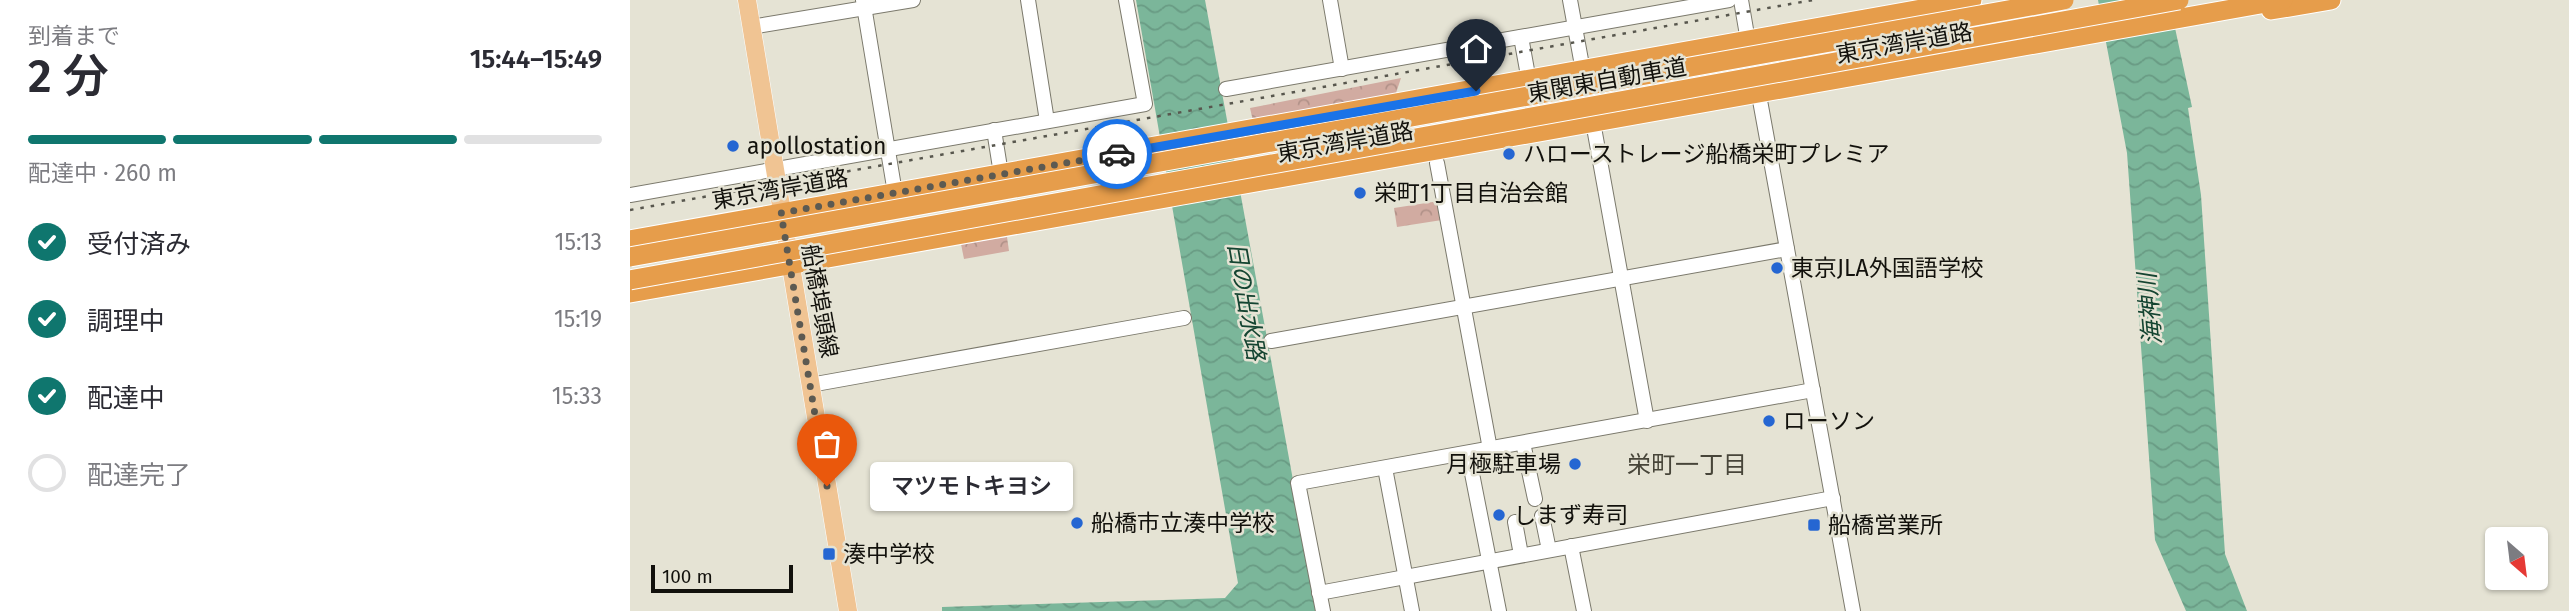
<!DOCTYPE html>
<html lang="ja">
<meta charset="utf-8">
<style>
:root{--surface:#fff;--page:#f7f7f7;--text:#2b2b33;--muted:#7c7c81;--line:#e1e1e2;--accent:#0f766e}
body{margin:0;font-family:"Fira Sans","Noto Sans JP",sans-serif;background:var(--page);color:var(--text);height:100vh;display:flex;flex-direction:column;font-size:26px;white-space:nowrap}
*{box-sizing:border-box;margin:0}
p{font-size:23px;color:var(--muted)}
.icon{flex:none;width:38px;height:38px;fill:none;stroke:currentColor;stroke-width:2;stroke-linecap:round;stroke-linejoin:round}
.map{position:relative;flex:1;overflow:hidden}
.details{display:flex;flex-direction:column;background:var(--surface);width:630px}
.details>*{flex:none}
.needle{width:46px;rotate:152deg}
.tools{position:absolute;left:1855px;top:527px;display:grid;gap:14px}
.tools a{display:grid;place-items:center;width:63px;height:63px;border-radius:7px;background:var(--surface);box-shadow:0 2px 5px #0004;font-size:35px}
.scale{position:absolute;left:21px;bottom:18px;width:142px;box-sizing:border-box;padding-left:7px;border:4px solid #12110c;border-top:0;font-size:19px;line-height:24px;white-space:nowrap;color:#12110c;-webkit-text-stroke:5px #e5e3d4;paint-order:stroke}
.pin{position:absolute;display:grid;place-items:center;width:60px;height:60px;color:#fff;margin:-72px -30px;border-radius:50% 50% 50% 0;rotate:-45deg;box-shadow:0 0 7px #0007}
.pin .icon{rotate:45deg}
.courier{position:absolute;display:grid;place-items:center;width:70px;height:70px;margin:-35px;border:5px solid #1a73e8;border-radius:50%;background:#fff;color:#222;box-shadow:0 2px 9px #0007}
.bubble{position:absolute;height:49px;border-radius:7px;background:var(--surface);box-shadow:0 2px 5px #0004;font-size:23px;font-weight:600;line-height:49px;text-align:center}
.summary em{font-style:normal;font-weight:600}
.summary div{display:flex;flex-direction:column-reverse}
.summary{display:flex;align-items:center;justify-content:space-between;height:119px;padding:0 28px}
h1{font-size:46px;font-weight:600;line-height:52px}
.bar{display:grid;grid-template-columns:repeat(4,1fr);gap:10px 7px;align-content:center;height:84px;padding:0 28px}
.bar i{height:9px;border-radius:5px;background:var(--line)}
.bar .active{background:var(--accent)}
.bar p{grid-column:span 4}
ol{padding:0 28px;list-style:none}
li{display:flex;align-items:center;gap:21px;height:77px}
li p{margin-inline-start:auto}
li .icon{padding:7px;border-radius:50%;background:var(--accent);color:#fff;stroke-width:4}
li:last-child{color:var(--muted)}
li i{width:38px;height:38px;border:4px solid var(--line);border-radius:50%}
main{display:flex;flex:1;min-height:0}
.map>svg:first-child{display:block}
.forest{fill:url(#forest-crowns)}
.water{fill:url(#water-waves)}
.lines{fill:none;stroke-linecap:round;stroke-linejoin:round}
.minor-casing{stroke:#7b796c;stroke-width:16}
.major-casing{stroke:#fff;stroke-width:19}
.highway-casing{stroke:#fff;stroke-width:21}
.minor{stroke:#fff;stroke-width:14}
.major{stroke:#f0c493;stroke-width:18}
.highway{stroke:#e69d4b;stroke-width:19}
.rail{stroke:#58574e;stroke-width:2.5;stroke-dasharray:3.5 7;stroke-linecap:butt}
.highway-bridge-casing{stroke:#fff;stroke-width:21;stroke-linecap:butt}
.highway-bridge{stroke:#e69d4b;stroke-width:19}
.done{stroke:#5c5a52;stroke-width:7;stroke-dasharray:0 12.6}
.route{stroke:#1a73e8;stroke-width:9}
.poi-dot{fill:#2566d2;stroke:#e5e3d4;stroke-width:2.5}
.labels{text-anchor:middle;dominant-baseline:central;stroke-width:5;stroke-linejoin:round;paint-order:stroke}
.street-label{font-size:23px;fill:#12110c;stroke:#e5e3d4}
.poi-label{font-size:23px;fill:#12110c;stroke:#e5e3d4;text-anchor:start}
.water-label{font-size:24px;font-style:italic;fill:#144431;stroke:#e5e3d4}
.neighbourhood-label{font-size:24px;fill:#474539;stroke:#e5e3d4}
</style>
<main>
<section class="details">
<div class="summary"><div><h1>2 分</h1><p>到着まで</p></div><em>15:44–15:49</em></div>
<div class="bar"><i class="active"></i><i class="active"></i><i class="active"></i><i></i><p>配達中 · 260 m</p></div>
<ol>
<li><svg class="icon" aria-label="check" viewBox="0 0 24 24"><path d="M5 12l5 5 9-10"/></svg>受付済み<p>15:13</p></li>
<li><svg class="icon" aria-label="check" viewBox="0 0 24 24"><path d="M5 12l5 5 9-10"/></svg>調理中<p>15:19</p></li>
<li><svg class="icon" aria-label="check" viewBox="0 0 24 24"><path d="M5 12l5 5 9-10"/></svg>配達中<p>15:33</p></li>
<li><i></i>配達完了</li>
</ol>
</section>
<div class="map">
<svg width="1939" height="611" viewBox="0 0 1939 611">
<defs>
<pattern id="forest-crowns" width="20" height="18" patternUnits="userSpaceOnUse" patternTransform="scale(1.75)"><rect width="20" height="18" fill="#d1aba1"/><path d="M2 6a3 3 0 1 1 6 0M12 15a3 3 0 1 1 6 0" fill="none" stroke="#b29289"/></pattern>
<pattern id="water-waves" width="16" height="10" patternUnits="userSpaceOnUse" patternTransform="scale(1.75)"><rect width="16" height="10" fill="#7bb69a"/><path d="M0 5q4-4 8 0t8 0" fill="none" stroke="#699b84"/></pattern>
</defs>
<rect width="100%" height="100%" fill="#e5e3d4"/>
<!-- forest -->
<g class="forest">
<polygon points="771,78 766,93 623,121 620,108"/>
<polygon points="809,201 812,220 767,227 764,208"/>
<polygon points="377,237 379,251 334,259 331,244"/>
</g>
<!-- water -->
<g class="water">
<polygon points="506,0 575,0 687,611 312,611 312,607 595,598 608,583"/>
<polygon points="1468,0 1539,0 1562,107 1558,108 1571,195 1595,554 1617,611 1556,611 1525,540 1497,153"/>
</g>
<g class="lines">
<defs>
<g id="minor">
<polyline points="233,0 265,193"/>
<polyline points="398,0 417,121"/>
<polyline points="700,0 712,69"/>
<polyline points="940,0 953,71"/>
<polyline points="1111,0 1119,47"/>
<polyline points="121,27 283,0"/>
<polyline points="891,37 899,81"/>
<polyline points="838,46 846,91"/>
<polyline points="1127,84 1223,611"/>
<polyline points="596,89 1099,0"/>
<polyline points="963,122 1017,421"/>
<polyline points="364,130 371,174"/>
<polyline points="807,163 860,449"/>
<polyline points="0,195 515,104 496,0"/>
<polyline points="641,341 1157,249"/>
<polyline points="180,385 554,318"/>
<polyline points="893,443 905,499"/>
<polyline points="838,453 869,611"/>
<polyline points="755,468 782,611"/>
<polyline points="912,516 919,550"/>
<polyline points="885,522 891,555"/>
<polyline points="941,546 954,611"/>
<polyline points="689,593 1203,498"/>
<polyline points="693,611 668,483 1183,390"/>
</g>
<polyline id="major" points="117,0 218,611"/>
<g id="highway">
<polyline points="1641,10 1701,0"/>
<polyline points="0,240 1342,0"/>
<polyline points="0,293 1653,0"/>
</g>
</defs>
<!-- minor casing -->
<use href="#minor" class="minor-casing"/>
<!-- major casing -->
<use href="#major" class="major-casing"/>
<!-- highway casing -->
<use href="#highway" class="highway-casing"/>
<!-- minor -->
<use href="#minor" class="minor"/>
<!-- major -->
<use href="#major" class="major"/>
<!-- highway -->
<use href="#highway" class="highway"/>
<!-- rail -->
<polyline class="rail" points="0,210 1183,0"/>
<defs>
<g id="highway-bridge">
<polyline points="0,257 1434,0"/>
<polyline points="0,280 1549,0"/>
</g>
</defs>
<!-- highway-bridge casing -->
<use href="#highway-bridge" class="highway-bridge-casing"/>
<!-- highway-bridge -->
<use href="#highway-bridge" class="highway-bridge"/>
</g>
<g class="lines">
<!-- done -->
<polyline class="done" points="197,486 151,213 487,154"/>
<!-- route -->
<polyline class="route" points="487,154 846,91"/>
</g>
<!-- markers -->
<g class="poi-dot">
<circle cx="103" cy="146" r="7"/>
<circle cx="879" cy="154" r="7"/>
<circle cx="730" cy="193" r="7"/>
<circle cx="1147" cy="268" r="7"/>
<circle cx="1139" cy="421" r="7"/>
<circle cx="945" cy="464" r="7"/>
<circle cx="869" cy="515" r="7"/>
<circle cx="447" cy="523" r="7"/>
<rect x="1177" y="518" width="14" height="14" rx="3.5"/>
<rect x="192" y="547" width="14" height="14" rx="3.5"/>
</g>
<g class="labels">
<!-- street labels -->
<g class="street-label">
<text transform="translate(1274 43) rotate(-10)">東京湾岸道路</text>
<text transform="translate(977 80) rotate(-10)">東関東自動車道</text>
<text transform="translate(715 142) rotate(-10)">東京湾岸道路</text>
<text transform="translate(150 189) rotate(-10)">東京湾岸道路</text>
<text transform="translate(190 301) rotate(80)">船橋埠頭線</text>
</g>
<!-- poi labels -->
<g class="poi-label">
<text x="117" y="146">apollostation</text>
<text x="893" y="154">ハローストレージ船橋栄町プレミア</text>
<text x="744" y="193">栄町1丁目自治会館</text>
<text x="1161" y="268">東京JLA外国語学校</text>
<text x="1153" y="421">ローソン</text>
<text x="931" y="464" text-anchor="end">月極駐車場</text>
<text x="883" y="515">しまず寿司</text>
<text x="461" y="523">船橋市立湊中学校</text>
<text x="1198" y="525">船橋営業所</text>
<text x="213" y="554">湊中学校</text>
</g>
<!-- water labels -->
<g class="water-label">
<text transform="translate(616 301) rotate(80)">日の出水路</text>
<text transform="translate(1520 309) rotate(-95)">海神川</text>
</g>
<!-- neighbourhood labels -->
<g class="neighbourhood-label">
<text x="1057" y="465">栄町一丁目</text>
</g>
</g>
</svg>
<div class="tools">
<a><svg class="needle" viewBox="-14 -14 28 28"><path d="M0-13l5 13h-10z" fill="#e53935"/><path d="M0 13l5-13h-10z" fill="#7c7c81"/></svg></a>
</div>
<div class="scale">100 m</div>
<div class="pin" style="left:197px;top:486px;background:#ea580c"><svg class="icon" aria-label="bag" viewBox="0 0 24 24"><path d="M5 8h14l-1 12H6zM9 8a3 3 0 0 1 6 0"/></svg></div>
<div class="pin" style="left:846px;top:91px;background:#1f2937"><svg class="icon" aria-label="home" viewBox="0 0 24 24"><path d="M3 11l9-7 9 7M6 9v11h12V9"/></svg></div>
<div class="courier" style="left:487px;top:154px"><svg class="icon" aria-label="car" viewBox="0 0 24 24"><path d="M5 17H2v-5l4-1 3-4h7l3 4 3 1v5h-3M9 17h6M6 11h13"/><circle cx="7" cy="17" r="2"/><circle cx="17" cy="17" r="2"/></svg></div>
<div class="bubble" style="left:240px;top:462px;width:203px">マツモトキヨシ</div>
</div>
</main>
